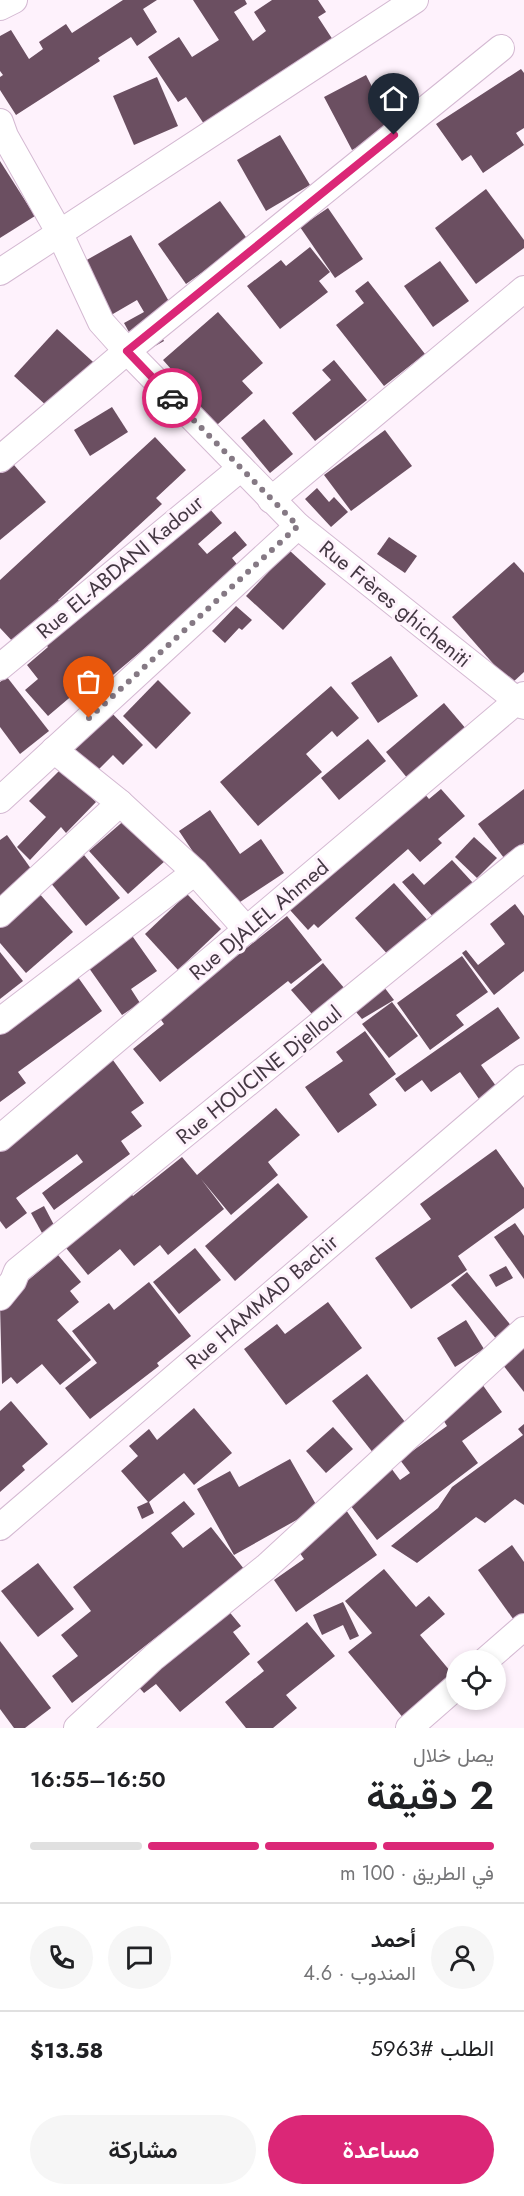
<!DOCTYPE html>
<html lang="ar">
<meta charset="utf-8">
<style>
:root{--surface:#fff;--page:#f6f6f6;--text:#202124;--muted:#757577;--line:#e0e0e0;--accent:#db2777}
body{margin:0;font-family:Jost,Vazirmatn,sans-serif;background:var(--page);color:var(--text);direction:rtl;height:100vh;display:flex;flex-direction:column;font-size:22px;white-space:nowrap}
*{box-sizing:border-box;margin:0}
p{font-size:20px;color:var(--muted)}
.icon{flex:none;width:33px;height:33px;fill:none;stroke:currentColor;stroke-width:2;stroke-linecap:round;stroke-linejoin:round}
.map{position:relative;height:1728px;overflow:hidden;direction:ltr}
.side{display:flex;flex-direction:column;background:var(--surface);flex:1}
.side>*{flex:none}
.controls{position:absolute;left:446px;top:1650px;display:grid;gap:12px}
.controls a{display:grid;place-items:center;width:60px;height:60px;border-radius:50%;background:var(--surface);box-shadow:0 3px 9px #0003;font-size:30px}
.pin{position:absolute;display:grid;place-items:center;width:51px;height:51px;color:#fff;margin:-62px -26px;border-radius:50% 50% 50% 0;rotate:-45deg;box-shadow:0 0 6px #0007}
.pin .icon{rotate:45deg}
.courier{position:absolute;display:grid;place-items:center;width:60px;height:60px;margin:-30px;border:4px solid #db2777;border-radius:50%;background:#fff;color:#222;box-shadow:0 2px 8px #0007}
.overview em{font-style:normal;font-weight:600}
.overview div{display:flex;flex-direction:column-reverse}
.overview{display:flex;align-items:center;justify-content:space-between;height:102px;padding:0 30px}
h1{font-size:39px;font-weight:600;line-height:45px}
.bar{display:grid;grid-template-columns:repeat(4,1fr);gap:9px 6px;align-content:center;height:72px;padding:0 30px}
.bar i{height:8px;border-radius:4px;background:var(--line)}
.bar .current{background:var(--accent)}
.bar p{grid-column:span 4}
.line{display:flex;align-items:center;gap:15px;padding:0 30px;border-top:2px solid var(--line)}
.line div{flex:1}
.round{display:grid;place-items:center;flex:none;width:63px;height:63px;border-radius:32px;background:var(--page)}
.button{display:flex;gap:12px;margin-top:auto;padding:12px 30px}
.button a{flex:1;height:69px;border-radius:36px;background:var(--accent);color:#fff;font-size:24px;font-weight:600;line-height:69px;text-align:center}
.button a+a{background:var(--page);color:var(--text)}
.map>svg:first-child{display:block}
.building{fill:#6b4f61}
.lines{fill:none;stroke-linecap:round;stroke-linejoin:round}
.minor-casing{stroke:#d4b9d2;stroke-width:28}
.minor{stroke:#fff;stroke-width:26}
.done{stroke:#857984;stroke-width:6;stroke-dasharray:0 10.8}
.route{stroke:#db2777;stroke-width:8}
.labels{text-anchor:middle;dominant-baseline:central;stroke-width:6;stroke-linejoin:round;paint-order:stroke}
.street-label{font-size:21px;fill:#443843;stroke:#fef2fc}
</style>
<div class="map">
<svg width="524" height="1728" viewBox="0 0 524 1728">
<rect width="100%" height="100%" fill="#fef2fc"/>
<!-- building -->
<g class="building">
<polygon points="123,0 157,0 143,9 157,32 137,46 131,37 98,58 100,61 16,115 0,90 0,77 3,75 0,71 0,36 11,30 29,59 43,49 39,42 66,24 72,33"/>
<polygon points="193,0 245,0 247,4 234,12 253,41 266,31 254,12 272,0 318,0 326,12 318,17 333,40 204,124 186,97 178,102 148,57 179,37 192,57 219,40"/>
<polygon points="521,69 524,73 524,128 516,133 524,145 483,173 471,155 462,161 436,124"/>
<polygon points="366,75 386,114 420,97 427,112 352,150 324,97"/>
<polygon points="157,77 178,126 134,145 113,96"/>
<polygon points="280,135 310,185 266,211 237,160"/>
<polygon points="0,161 35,216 0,238"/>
<polygon points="486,189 524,240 524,248 476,284 435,228"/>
<polygon points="220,201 248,240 186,284 158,244"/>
<polygon points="328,208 363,259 335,278 300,227"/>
<polygon points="131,235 175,312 155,324 164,341 141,354 124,323 144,312 137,300 106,318 76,266"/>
<polygon points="310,247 330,272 319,281 328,292 280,329 247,286 281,260 286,266"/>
<polygon points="440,261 469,301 433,327 404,286"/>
<polygon points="368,281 425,354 384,386 336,325 364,303 355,291"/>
<polygon points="218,312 263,363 242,381 253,393 209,432 185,405 195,396 163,360"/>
<polygon points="57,329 103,371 60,418 14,376"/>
<polygon points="334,360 367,400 315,441 292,413 331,380 322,370"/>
<polygon points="112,407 128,432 90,456 74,430"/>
<polygon points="264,419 293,454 270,473 241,438"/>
<polygon points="385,430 412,466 351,511 324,475"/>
<polygon points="155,437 186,470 156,498 162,504 58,600 61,602 15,644 0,628 0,580"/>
<polygon points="8,458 46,502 0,540 0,465"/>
<polygon points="317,488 329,502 334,497 348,512 331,527 305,499"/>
<polygon points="209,508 222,523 198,544 207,554 235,531 247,545 232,558 240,568 88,696 81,688 48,716 25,690 38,679 27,665 48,647 46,645"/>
<polygon points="389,537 417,556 405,573 377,554"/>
<polygon points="289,550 326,584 283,630 246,596"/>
<polygon points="514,562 524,573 524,672 511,684 452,617"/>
<polygon points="236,606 252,620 242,630 239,628 225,643 212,631"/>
<polygon points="391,656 418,696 378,723 351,683"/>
<polygon points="7,677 49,731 20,754 0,727 0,682"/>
<polygon points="158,680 191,713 156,749 123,716"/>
<polygon points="331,686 359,718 337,737 332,731 306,754 322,772 258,826 220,782"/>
<polygon points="444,703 467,730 408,779 386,752"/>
<polygon points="105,706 143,745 123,765 113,755 94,774 66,745"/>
<polygon points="368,739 386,761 339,800 321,778"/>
<polygon points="62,768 96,802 66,833 61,827 30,860 17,847 46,817 29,801"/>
<polygon points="441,789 465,816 438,839 442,843 420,862 408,849 318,928 314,924 308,930 290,910 424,793 429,799"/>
<polygon points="524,789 524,843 504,858 478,824"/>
<polygon points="210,810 240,854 261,839 284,873 231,908 179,831"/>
<polygon points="127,818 165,861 128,894 89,851"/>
<polygon points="7,835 34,873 0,896 0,840"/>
<polygon points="474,837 497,858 477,878 455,857"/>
<polygon points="84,855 120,898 86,926 50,882"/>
<polygon points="452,860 473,883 435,919 402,882 413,873 424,885"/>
<polygon points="394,883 430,923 390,957 355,918"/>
<polygon points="38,892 73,932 26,973 0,943 0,925"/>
<polygon points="187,894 221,929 178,970 145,934"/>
<polygon points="515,904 524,916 524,971 494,995 462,953 466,950 478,965 505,944 490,924"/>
<polygon points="287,916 322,960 291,984 288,981 160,1082 133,1049 164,1024 159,1017"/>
<polygon points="128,930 157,971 131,989 140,1003 122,1015 84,961"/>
<polygon points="0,952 23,981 0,999"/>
<polygon points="462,956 488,992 456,1015 464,1025 430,1050 397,1003"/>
<polygon points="323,963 350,995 319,1022 291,990"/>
<polygon points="75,973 102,1011 18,1072 26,1083 0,1102 0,1027"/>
<polygon points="384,987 394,1000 362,1019 356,1012"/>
<polygon points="392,1002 418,1036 389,1058 362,1024"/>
<polygon points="498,1007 520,1038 481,1065 496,1086 479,1099 460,1072 431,1092 422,1080 405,1092 395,1079"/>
<polygon points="365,1031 396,1074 369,1094 377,1105 338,1133 305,1087 343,1061 336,1052"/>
<polygon points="110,1056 144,1103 131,1112 142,1126 121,1141 130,1154 54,1210 42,1193 83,1162 77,1154 16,1198 27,1213 6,1229 0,1221 0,1150 45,1117 38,1108"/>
<polygon points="276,1108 300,1135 268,1162 278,1175 231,1215 201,1179 224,1209 168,1255 160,1245 134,1266 120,1249 88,1275 62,1243 128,1190 133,1196 182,1157 197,1175"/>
<polygon points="496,1149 524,1188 524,1208 458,1256 467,1270 411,1309 375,1258 431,1219 420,1204"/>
<polygon points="278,1183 308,1217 235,1281 205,1246"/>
<polygon points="44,1206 54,1225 42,1233 31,1213"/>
<polygon points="515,1223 524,1236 524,1279 494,1237"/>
<polygon points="195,1248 221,1280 179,1314 153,1282"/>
<polygon points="58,1255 81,1282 70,1291 79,1302 57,1320 91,1360 60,1385 42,1364 17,1384 11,1377 2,1384 0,1304"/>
<polygon points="506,1266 513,1278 496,1287 489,1275"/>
<polygon points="467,1272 513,1328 498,1341 451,1285"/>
<polygon points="149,1282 191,1336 157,1363 159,1366 90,1419 65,1388 97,1363 72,1331 109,1303 114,1310"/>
<polygon points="328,1302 362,1348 286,1405 244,1349 277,1324 285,1334"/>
<polygon points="466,1320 484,1349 455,1367 437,1338"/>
<polygon points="524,1340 524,1392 499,1360"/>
<polygon points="367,1374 409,1427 374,1454 332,1401"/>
<polygon points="482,1384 502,1412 462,1441 478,1463 377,1540 347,1501 391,1468 400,1480 410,1473 400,1460 447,1426 440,1415"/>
<polygon points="11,1401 48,1444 22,1466 25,1470 0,1492 0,1411"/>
<polygon points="194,1408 232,1453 194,1485 184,1473 149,1502 154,1513 142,1519 137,1507 148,1502 121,1471 138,1456 129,1446 149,1429 157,1440"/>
<polygon points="524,1424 524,1505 515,1499 485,1523 476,1517 417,1563 391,1546 438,1508 452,1487 523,1435 518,1429"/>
<polygon points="333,1427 353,1449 326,1473 306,1451"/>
<polygon points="290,1459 318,1508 234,1555 197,1489 230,1471 239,1487"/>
<polygon points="184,1501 195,1514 171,1533 183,1548 211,1527 244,1569 72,1703 52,1676 78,1656 61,1635 91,1611 73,1587"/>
<polygon points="346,1510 377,1555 296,1612 274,1580 304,1559 295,1546"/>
<polygon points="512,1545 524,1562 524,1618 516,1623 478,1570"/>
<polygon points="38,1563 74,1609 38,1637 1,1591"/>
<polygon points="384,1569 416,1607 429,1596 445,1614 420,1635 456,1678 405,1720 348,1652 372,1633 345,1601"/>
<polygon points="343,1602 359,1636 350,1640 343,1625 322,1635 313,1615"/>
<polygon points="227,1609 241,1626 233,1632 250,1654 180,1712 156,1684 144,1693 136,1684"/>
<polygon points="307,1622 335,1656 286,1695 297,1708 273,1728 246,1728 225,1702 264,1671 257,1662"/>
<polygon points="0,1641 51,1708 25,1728 14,1728 0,1709"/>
</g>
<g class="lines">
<defs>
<g id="minor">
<polyline points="0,7 14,0"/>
<polyline points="0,122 5,136 59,232 101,322 127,351 298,526 524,706"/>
<polyline points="0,272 415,0"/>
<polyline points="0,459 127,351 501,48"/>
<polyline points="271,500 524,289"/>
<polyline points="0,667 241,468"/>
<polyline points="0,800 298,526"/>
<polyline points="195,872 247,930"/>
<polyline points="0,914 120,803 54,750"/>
<polyline points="0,1021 195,872 120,803"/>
<polyline points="0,1138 524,695"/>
<polyline points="0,1297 13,1281 17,1271 524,858"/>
<polyline points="0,1527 524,1078"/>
<polyline points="486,1660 524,1627"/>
<polyline points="77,1728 154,1657 266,1567 524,1330"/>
<polyline points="409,1728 456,1687"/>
</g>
</defs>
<!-- minor casing -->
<use href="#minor" class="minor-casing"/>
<!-- minor -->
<use href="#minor" class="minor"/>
</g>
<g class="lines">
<!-- done -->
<polyline class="done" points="89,718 298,526 172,398"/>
<!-- route -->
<polyline class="route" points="172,398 127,351 394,135"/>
</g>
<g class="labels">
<!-- street labels -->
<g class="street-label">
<text transform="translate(120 567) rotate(-40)">Rue EL-ABDANI Kadour</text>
<text transform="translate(395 604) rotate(39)">Rue Frères ghicheniti</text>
<text transform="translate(259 920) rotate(-40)">Rue DJALEL Ahmed</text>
<text transform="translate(259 1075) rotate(-39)">Rue HOUCINE Djelloul</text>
<text transform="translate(262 1302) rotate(-41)">Rue HAMMAD Bachir</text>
</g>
</g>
</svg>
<div class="controls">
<a><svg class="icon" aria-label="locate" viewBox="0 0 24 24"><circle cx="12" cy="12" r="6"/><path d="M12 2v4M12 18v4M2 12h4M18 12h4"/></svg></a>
</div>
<div class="pin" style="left:89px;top:718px;background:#ea580c"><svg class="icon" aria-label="bag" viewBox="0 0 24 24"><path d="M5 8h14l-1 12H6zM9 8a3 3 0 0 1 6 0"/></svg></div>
<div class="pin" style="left:394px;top:135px;background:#1f2937"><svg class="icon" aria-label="home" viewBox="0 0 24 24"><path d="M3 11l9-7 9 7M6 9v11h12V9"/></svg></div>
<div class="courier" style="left:172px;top:398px"><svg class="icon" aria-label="car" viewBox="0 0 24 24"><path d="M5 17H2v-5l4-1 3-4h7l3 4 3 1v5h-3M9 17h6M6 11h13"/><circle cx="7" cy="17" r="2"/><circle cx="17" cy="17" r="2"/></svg></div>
</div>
<section class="side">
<div class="overview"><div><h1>2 دقيقة</h1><p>يصل خلال</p></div><em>16:50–16:55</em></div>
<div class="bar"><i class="current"></i><i class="current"></i><i class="current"></i><i></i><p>في الطريق · 100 m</p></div>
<div class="line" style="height:108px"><a class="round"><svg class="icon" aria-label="person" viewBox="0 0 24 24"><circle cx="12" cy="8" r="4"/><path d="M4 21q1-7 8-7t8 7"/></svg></a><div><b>أحمد</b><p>المندوب · 4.6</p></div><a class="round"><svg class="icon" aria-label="chat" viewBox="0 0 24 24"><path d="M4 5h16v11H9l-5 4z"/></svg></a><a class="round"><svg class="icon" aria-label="phone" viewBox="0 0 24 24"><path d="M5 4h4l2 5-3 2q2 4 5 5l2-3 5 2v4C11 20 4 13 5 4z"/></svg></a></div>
<div class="line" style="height:78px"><div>الطلب #5963</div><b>$13.58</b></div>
<div class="button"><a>مساعدة</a><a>مشاركة</a></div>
</section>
